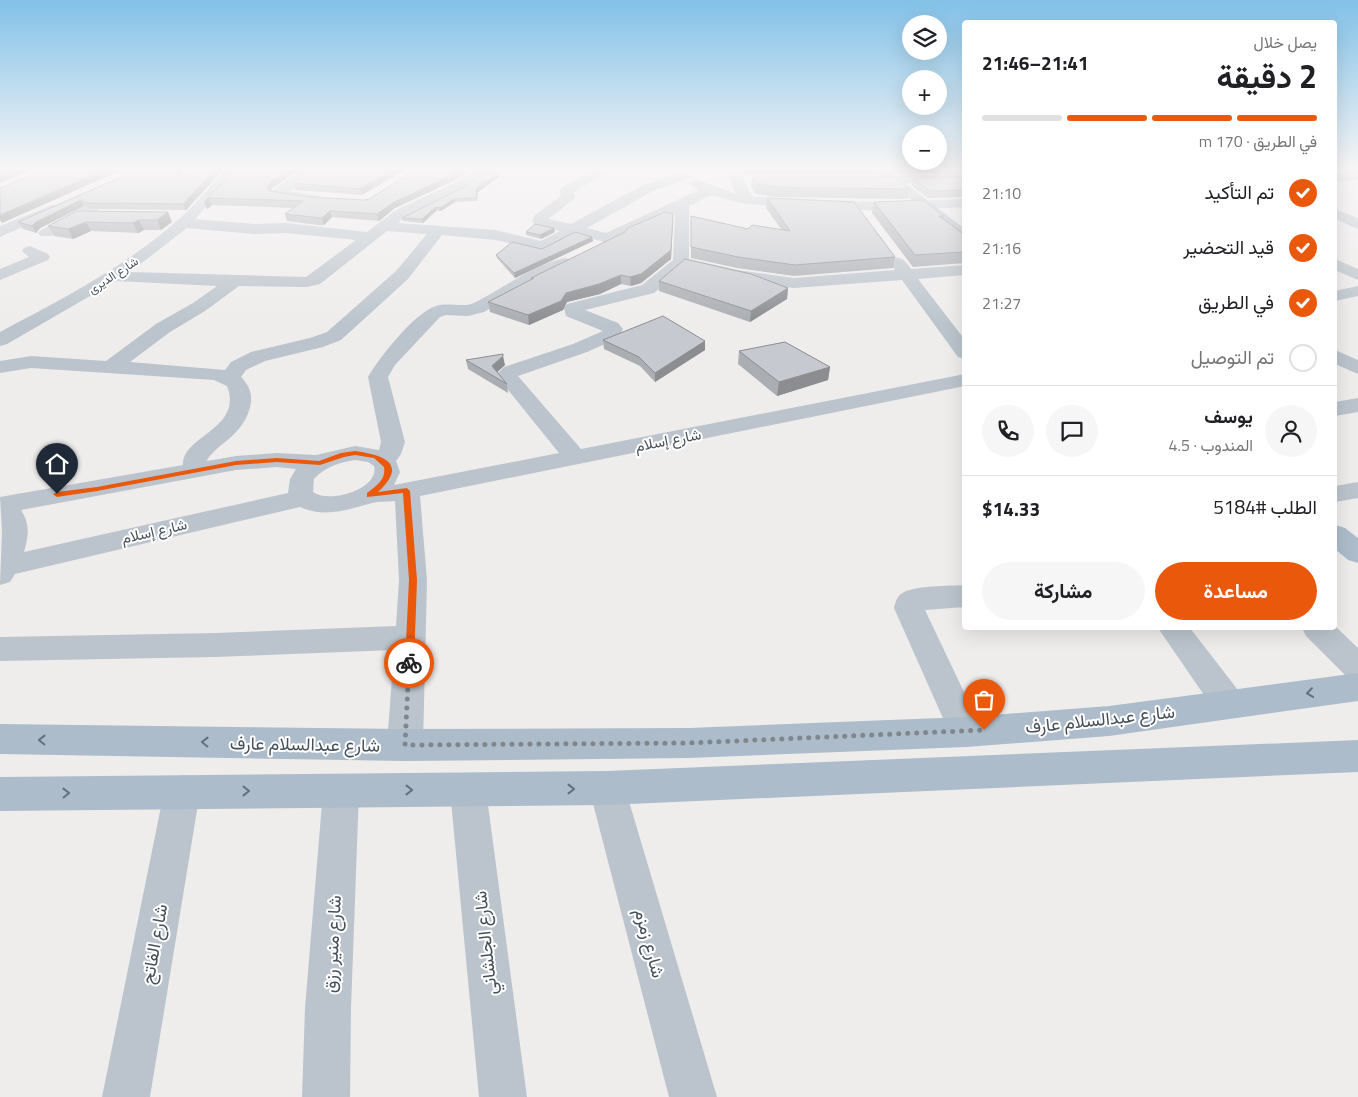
<!DOCTYPE html>
<html lang="ar">
<meta charset="utf-8">
<style>
:root{--surface:#fff;--page:#f6f6f6;--text:#202124;--muted:#757577;--line:#e0e0e0;--accent:#ea580c}
body{margin:0;font-family:"Titillium Web",Vazirmatn,sans-serif;background:var(--page);color:var(--text);direction:rtl;height:100vh;display:flex;flex-direction:column;font-size:19px;white-space:nowrap}
*{box-sizing:border-box;margin:0}
p{font-size:16px;color:var(--muted)}
.icon{flex:none;width:28px;height:28px;fill:none;stroke:currentColor;stroke-width:2;stroke-linecap:round;stroke-linejoin:round}
.map{position:relative;flex:1;overflow:hidden;direction:ltr}
.sheet{position:absolute;left:962px;top:20px;width:375px;height:610px;display:flex;flex-direction:column;background:var(--surface);border-radius:5px;box-shadow:0 5px 20px #0002;direction:rtl}
.sheet>*{flex:none}
.tools{position:absolute;left:902px;top:15px;display:grid;gap:10px}
.tools a{display:grid;place-items:center;width:45px;height:45px;border-radius:50%;background:var(--surface);box-shadow:0 5px 20px #0002;font-size:25px}
.pin{position:absolute;display:grid;place-items:center;width:42px;height:42px;color:#fff;margin:-51px -21px;border-radius:50% 50% 50% 0;rotate:-45deg;box-shadow:0 0 5px #0007}
.pin .icon{rotate:45deg}
.courier{position:absolute;display:grid;place-items:center;width:50px;height:50px;margin:-25px;border:4px solid #ea580c;border-radius:50%;background:#fff;color:#222;box-shadow:0 1px 6px #0007}
.headline em{font-style:normal;font-weight:700}
.headline div{display:flex;flex-direction:column-reverse}
.headline{display:flex;align-items:center;justify-content:space-between;height:85px;padding:0 20px}
h1{font-size:32px;font-weight:700;line-height:38px}
.bar{display:grid;grid-template-columns:repeat(4,1fr);gap:8px 5px;align-content:center;height:60px;padding:0 20px}
.bar i{height:6px;border-radius:4px;background:var(--line)}
.bar .selected{background:var(--accent)}
.bar p{grid-column:span 4}
.line{display:flex;align-items:center;gap:12px;padding:0 20px;border-top:1px solid var(--line)}
.line div{flex:1}
.round{display:grid;place-items:center;flex:none;width:52px;height:52px;border-radius:26px;background:var(--page)}
ol{padding:0 20px;list-style:none}
li{display:flex;align-items:center;gap:15px;height:55px}
li p{margin-inline-start:auto}
li .icon{padding:5px;border-radius:50%;background:var(--accent);color:#fff;stroke-width:4}
li:last-child{color:var(--muted)}
li i{width:28px;height:28px;border:2px solid var(--line);border-radius:50%}
.cta{display:flex;gap:10px;margin-top:auto;padding:10px 20px}
.cta a{flex:1;height:58px;border-radius:30px;background:var(--accent);color:#fff;font-size:20px;font-weight:700;line-height:58px;text-align:center}
.cta a+a{background:var(--page);color:var(--text)}
.map>svg:first-child{display:block}
.lines{fill:none;stroke-linecap:round;stroke-linejoin:round}
.minor{fill:#bbc4cc;fill-rule:evenodd}
.major{fill:#acbccb;fill-rule:evenodd}
.wall{fill:#aaadb2}
.shaded-wall{fill:#8b8d91}
.building{fill:#c6c9cf;stroke:#8b8d91}
.oneway{stroke:#64707b}
.route{fill:#ea580c}
.done{stroke:#80878c;stroke-width:5;stroke-dasharray:0 9}
.labels{text-anchor:middle;dominant-baseline:central;stroke-width:4;stroke-linejoin:round;paint-order:stroke}
.far-street-label{font-size:12px;fill:#455059;stroke:#fff}
.street-label{font-size:15px;fill:#455059;stroke:#fff}
.near-street-label{font-size:18px;fill:#455059;stroke:#fff}
</style>
<div class="map">
<svg width="1358" height="1097" viewBox="0 0 1358 1097">
<rect width="100%" height="100%" fill="#efecec"/>
<g class="lines">
<!-- minor -->
<g class="minor">
<path d="M 226,170 L 239,170 L 195,219 L 254,224 L 286,223 L 367,232 L 396,210 L 456,182 L 474,170 L 489,170 L 466,188 L 406,216 L 398,223 L 496,230 L 541,241 L 560,231 L 534,224 L 532,221 L 535,215 L 561,196 L 560,190 L 562,187 L 594,170 L 610,170 L 574,192 L 575,197 L 573,200 L 548,219 L 571,224 L 643,185 L 682,172 L 687,173 L 689,176 L 687,179 L 653,191 L 587,228 L 606,233 L 699,190 L 688,183 L 695,179 L 736,194 L 726,170 L 739,170 L 752,196 L 757,197 L 876,202 L 965,199 L 965,207 L 894,211 L 790,208 L 741,203 L 711,195 L 689,206 L 689,259 L 737,270 L 794,278 L 895,270 L 889,262 L 891,258 C 902,256 905,261 911,269 L 965,265 L 965,275 L 918,279 L 965,340 L 965,359 L 958,357 L 902,280 L 794,288 L 737,281 L 684,268 L 654,293 L 585,310 L 618,323 L 623,329 L 618,338 L 587,352 L 518,376 L 581,449 L 965,374 L 965,386 L 420,496 L 427,580 L 423,745 L 417,756 L 405,761 L 393,756 L 387,745 L 394,650 L 215,657 L 0,661 L 0,637 L 215,633 L 396,626 L 399,580 L 395,501 C 387,502 379,501 372,503 C 346,510 325,518 300,507 L 15,574 L 10,582 L 0,585 L 2,531 L 0,497 L 183,465 C 181,436 244,429 227,386 L 214,380 L 31,368 L 0,373 L 0,361 L 31,356 L 106,361 L 156,324 L 193,303 L 217,286 L 116,281 L 7,344 L 0,346 L 0,332 C 62,299 125,267 178,220 C 195,205 210,187 226,170 ZM 675,214 L 673,260 L 642,285 L 567,304 L 564,308 L 566,316 L 603,331 L 573,344 L 504,367 L 496,375 L 559,453 L 394,485 L 400,472 L 396,461 L 401,454 L 405,442 L 388,377 L 395,365 L 440,317 L 446,315 L 468,316 L 484,312 L 511,295 L 570,267 L 572,263 L 570,259 L 564,258 C 532,266 503,288 474,303 C 463,308 448,302 436,306 C 415,312 379,358 368,377 L 381,442 L 379,450 L 355,446 L 316,455 L 277,453 L 236,456 L 207,461 C 209,455 215,451 220,446 C 236,434 248,422 251,402 C 252,392 248,384 241,377 L 246,370 L 265,361 L 323,347 L 341,340 L 408,279 L 442,235 L 496,240 L 543,251 L 575,234 L 608,243 L 614,241 ZM 187,228 L 254,234 L 286,233 L 356,240 L 306,277 L 130,272 ZM 387,231 L 427,234 L 396,271 L 327,332 L 310,338 L 251,352 L 231,362 L 225,370 L 130,362 L 170,332 L 205,311 L 239,286 L 307,287 L 320,284 ZM 355,460 L 368,462 L 374,466 C 380,489 329,504 313,492 L 314,479 C 325,467 340,462 355,460 ZM 277,467 L 296,469 L 290,479 L 288,493 L 24,552 C 29,535 30,524 21,510 L 236,470 Z"/>
<polygon points="302,170 317,170 290,191 320,196 322,199 320,202 315,203 273,196 271,193 273,190"/>
<polygon points="1358,172 1358,180 1335,181 1335,173"/>
<polygon points="965,173 965,181 865,185 858,181 865,177"/>
<polygon points="82,194 109,198 111,201 109,204 51,236 41,236 38,233 41,230 89,203 77,201 75,198 77,195"/>
<polygon points="52,205 57,206 59,209 57,212 0,237 0,226"/>
<polygon points="1335,209 1358,218 1358,229 1335,219"/>
<polygon points="30,246 48,254 50,257 48,260 0,280 0,269 29,257 22,251 24,248"/>
<polygon points="1335,259 1358,269 1358,280 1335,270"/>
<polygon points="1358,286 1358,296 1335,301 1335,291"/>
<polygon points="1335,350 1358,360 1358,374 1335,364"/>
<polygon points="1358,398 1358,412 1335,416 1335,402"/>
<polygon points="1358,482 1358,498 1335,502 1335,486"/>
<path d="M 965,585 L 965,607 L 925,610 L 983,732 L 978,743 L 966,747 L 954,743 L 894,608 C 895,603 897,597 901,594 C 912,585 950,586 965,585 Z"/>
<polygon points="1335,626 1358,648 1358,681 1347,677 1306,636 1302,628"/>
<polygon points="1158,628 1190,628 1241,694 1246,704 1241,714 1229,718 1217,714"/>
<polygon points="607,771 620,776 625,788 717,1097 669,1097 589,788 594,776"/>
<polygon points="468,773 481,778 486,790 527,1097 479,1097 450,790 455,778"/>
<polygon points="341,774 354,779 359,791 351,1008 350,1097 302,1097 305,1008 323,791 328,779"/>
<polygon points="182,775 195,780 200,792 150,1097 102,1097 164,792 169,780"/>
</g>
<!-- major -->
<g class="major">
<polygon points="874,170 888,170 965,229 965,242 960,240"/>
<polygon points="1335,525 1345,528 1358,538 1358,563 1348,560 1335,549"/>
<polygon points="1358,673 1358,701 1109,736 966,747 689,758 405,761 0,754 0,724 405,729 689,728 966,717 1109,706"/>
<polygon points="1358,740 1358,772 607,805 0,811 0,777 607,771"/>
</g>
</g>
<!-- wall -->
<g class="wall">
<polygon points="137,170 179,176 189,176 196,170 223,170 186,210 91,209 84,206 40,228 36,233 23,229 18,222"/>
<polygon points="234,170 299,170 272,188 271,191 309,197 364,200 455,180 395,208 379,221 332,217 324,225 319,225 287,221 285,214 294,208 212,205 207,209 204,202"/>
<polygon points="404,170 362,195 295,190 293,183"/>
<polygon points="740,170 878,170 877,175 743,175"/>
<polygon points="891,170 965,170 965,171 898,175"/>
<polygon points="500,176 478,192 477,201 455,202 441,211 436,211 423,223 403,221 402,218"/>
<polygon points="965,176 965,197 928,198 912,186 913,178"/>
<polygon points="752,177 909,189 907,199 774,197 756,194 751,187"/>
<polygon points="767,198 895,257 893,268 794,276 737,268 691,258 691,216 748,229 781,229 766,208"/>
<polygon points="874,202 944,216 943,219 965,235 965,263 913,267 872,213"/>
<polygon points="77,211 172,222 161,230 144,230 138,233 91,231 73,239 54,236 48,226"/>
<polygon points="673,222 671,259 641,283 631,286 621,284 600,294 567,302 563,310 529,325 490,312 488,302 531,280 531,278"/>
<polygon points="526,232 555,232 541,239 526,235"/>
<polygon points="592,237 593,241 515,278 497,258 496,255 542,249"/>
<polygon points="659,281 788,288 787,299 750,322 659,291"/>
<polygon points="603,340 705,341 705,350 655,382 640,366 604,349"/>
<polygon points="739,351 830,367 828,380 777,396 738,364"/>
<polygon points="466,360 505,365 497,372 507,384 508,393 468,369"/>
</g>
<!-- shaded-wall -->
<g class="shaded-wall">
<polygon points="13,170 31,170 0,183 0,175"/>
<polygon points="105,170 122,170 2,223 0,220 0,215"/>
<polygon points="176,170 186,170 178,177 175,171"/>
<polygon points="215,170 223,170 186,210 183,204"/>
<polygon points="288,170 299,170 272,188 269,194 267,188 270,182"/>
<polygon points="392,170 404,170 362,195 360,189"/>
<polygon points="460,170 471,170 455,180 395,208 379,221 377,214 394,202"/>
<polygon points="499,172 500,176 478,192 477,201 476,198 477,188"/>
<polygon points="209,198 212,205 207,209 204,202"/>
<polygon points="454,199 455,202 441,211 440,208"/>
<polygon points="81,200 84,206 40,228 36,233 32,226 36,222"/>
<polygon points="436,207 436,211 423,223 422,219"/>
<polygon points="330,211 332,217 324,225 322,218"/>
<polygon points="168,212 172,222 161,230 157,220"/>
<polygon points="673,214 671,259 641,283 631,286 630,277"/>
<polygon points="139,220 144,230 138,233 133,223"/>
<polygon points="86,222 91,231 73,239 68,229"/>
<polygon points="554,228 555,232 541,239 540,235"/>
<polygon points="592,237 593,241 515,278 514,273"/>
<polygon points="621,275 621,284 600,294 567,302 563,310 529,325 528,315 566,293"/>
<polygon points="788,288 787,299 750,322 751,311"/>
<polygon points="705,341 705,350 655,382 655,373"/>
<polygon points="503,356 505,365 494,375 492,366"/>
<polygon points="830,367 828,380 777,396 779,382"/>
</g>
<!-- building -->
<g class="building">
<polygon points="0,170 13,170 0,175"/>
<polygon points="46,170 105,170 0,215 0,188"/>
<polygon points="137,170 176,170 175,171 179,176 189,176 196,170 215,170 183,204 88,203 81,200 36,222 32,226 18,222"/>
<polygon points="234,170 288,170 270,182 267,188 270,191 309,197 364,200 369,199 415,170 460,170 454,174 394,202 377,214 330,211 322,218 285,214 303,201 209,198 204,202"/>
<polygon points="309,170 392,170 360,189 293,183"/>
<polygon points="486,171 499,172 477,188 476,198 454,199 440,208 436,207 422,219 402,218 466,186"/>
<polygon points="965,176 965,190 930,191 913,178"/>
<polygon points="752,177 894,177 909,189 775,187 757,184"/>
<polygon points="767,198 854,202 895,257 795,265 738,257 691,247 691,216 748,229 752,225 790,231"/>
<polygon points="923,200 944,216 939,216 965,235 965,252 915,255 874,202"/>
<polygon points="77,211 168,212 157,220 139,220 133,223 86,222 68,229 48,226"/>
<polygon points="665,212 673,214 671,250 641,274 630,277 621,275 599,284 566,293 561,301 528,315 488,302 534,278 531,278 625,232 628,228"/>
<polygon points="535,224 554,228 540,235 526,232"/>
<polygon points="575,232 592,237 514,273 496,255 512,242 542,249"/>
<polygon points="685,259 751,274 788,288 751,311 659,281"/>
<polygon points="663,316 705,341 655,373 639,357 603,340"/>
<polygon points="785,342 830,367 779,382 739,351"/>
<polygon points="503,354 503,356 492,366 507,384 466,360"/>
</g>
<!-- one-way arrows -->
<defs><path id="oneway-chevron" d="M-2-3.5L2.5 0L-2 3.5" fill="none" stroke-width="1.6" stroke-linecap="round" stroke-linejoin="round" transform="scale(1.25)"/></defs>
<g class="oneway">
<use href="#oneway-chevron" transform="translate(1310 693) rotate(172)"/>
<use href="#oneway-chevron" transform="translate(42 740) rotate(-179)"/>
<use href="#oneway-chevron" transform="translate(205 742) rotate(-179)"/>
<use href="#oneway-chevron" transform="translate(571 789)"/>
<use href="#oneway-chevron" transform="translate(409 790)"/>
<use href="#oneway-chevron" transform="translate(246 791)"/>
<use href="#oneway-chevron" transform="translate(66 793) rotate(-1)"/>
</g>
<!-- sky -->
<linearGradient id="sky" x2="0" y2="1"><stop stop-color="#82c1e8"/><stop offset="0.52" stop-color="#f8f6f6"/><stop offset="1" stop-color="#f8f6f6" stop-opacity="0"/></linearGradient>
<rect width="1358" height="324" fill="url(#sky)"/>
<!-- route -->
<path class="route" d="M 355,451 C 383,455 409,463 378,492 L 407,488 L 410,491 L 417,580 L 414,663 L 409,667 L 405,663 L 409,580 L 403,493 L 367,497 L 367,493 C 377,485 386,480 384,467 L 374,458 L 355,455 L 344,457 L 320,465 L 277,462 L 236,465 L 97,491 L 57,497 L 53,494 L 57,492 L 97,487 L 236,461 L 277,458 L 319,461 L 341,453 Z"/>
<g class="lines">
<!-- done -->
<polyline class="done" points="409,663 405,745 689,743 984,730"/>
</g>
<g class="labels">
<!-- far-street labels -->
<g class="far-street-label">
<text transform="translate(113 275) rotate(-33)">شارع الديرى</text>
</g>
<!-- street labels -->
<g class="street-label">
<text transform="translate(668 440) rotate(-11)">شارع إسلام</text>
<text transform="translate(154 531) rotate(-13)">شارع إسلام</text>
</g>
<!-- near-street labels -->
<g class="near-street-label">
<text transform="translate(1100 719) rotate(-6)">شارع عبدالسلام عارف</text>
<text transform="translate(305 744) rotate(1)">شارع عبدالسلام عارف</text>
<text transform="translate(485 943) rotate(-96)">شارع الجلشاني</text>
<text transform="translate(650 943) rotate(75)">شارع زمزم</text>
<text transform="translate(154 944) rotate(-80)">شارع الفاتح</text>
<text transform="translate(332 944) rotate(-87)">شارع منير رزق</text>
</g>
</g>
</svg>
<div class="tools">
<a><svg class="icon" aria-label="layers" viewBox="0 0 24 24"><path d="M12 4l9 5-9 5-9-5zM3 14l9 5 9-5"/></svg></a>
<a>+</a>
<a>−</a>
</div>
<div class="pin" style="left:984px;top:730px;background:#ea580c"><svg class="icon" aria-label="bag" viewBox="0 0 24 24"><path d="M5 8h14l-1 12H6zM9 8a3 3 0 0 1 6 0"/></svg></div>
<div class="pin" style="left:57px;top:494px;background:#1f2937"><svg class="icon" aria-label="home" viewBox="0 0 24 24"><path d="M3 11l9-7 9 7M6 9v11h12V9"/></svg></div>
<div class="courier" style="left:409px;top:663px"><svg class="icon" aria-label="bike" viewBox="0 0 24 24"><circle cx="6" cy="16" r="4"/><circle cx="18" cy="16" r="4"/><path d="M6 16l4-8h5l3 8M10 8l3 8H6M13 5h3"/></svg></div>
<section class="sheet">
<div class="headline"><div><h1>2 دقيقة</h1><p>يصل خلال</p></div><em>21:41–21:46</em></div>
<div class="bar"><i class="selected"></i><i class="selected"></i><i class="selected"></i><i></i><p>في الطريق · 170 m</p></div>
<ol>
<li><svg class="icon" aria-label="check" viewBox="0 0 24 24"><path d="M5 12l5 5 9-10"/></svg>تم التأكيد<p>21:10</p></li>
<li><svg class="icon" aria-label="check" viewBox="0 0 24 24"><path d="M5 12l5 5 9-10"/></svg>قيد التحضير<p>21:16</p></li>
<li><svg class="icon" aria-label="check" viewBox="0 0 24 24"><path d="M5 12l5 5 9-10"/></svg>في الطريق<p>21:27</p></li>
<li><i></i>تم التوصيل</li>
</ol>
<div class="line" style="height:90px"><a class="round"><svg class="icon" aria-label="person" viewBox="0 0 24 24"><circle cx="12" cy="8" r="4"/><path d="M4 21q1-7 8-7t8 7"/></svg></a><div><b>يوسف</b><p>المندوب · 4.5</p></div><a class="round"><svg class="icon" aria-label="chat" viewBox="0 0 24 24"><path d="M4 5h16v11H9l-5 4z"/></svg></a><a class="round"><svg class="icon" aria-label="phone" viewBox="0 0 24 24"><path d="M5 4h4l2 5-3 2q2 4 5 5l2-3 5 2v4C11 20 4 13 5 4z"/></svg></a></div>
<div class="line" style="height:65px"><div>الطلب #5184</div><b>$14.33</b></div>
<div class="cta"><a>مساعدة</a><a>مشاركة</a></div>
</section>
</div>
